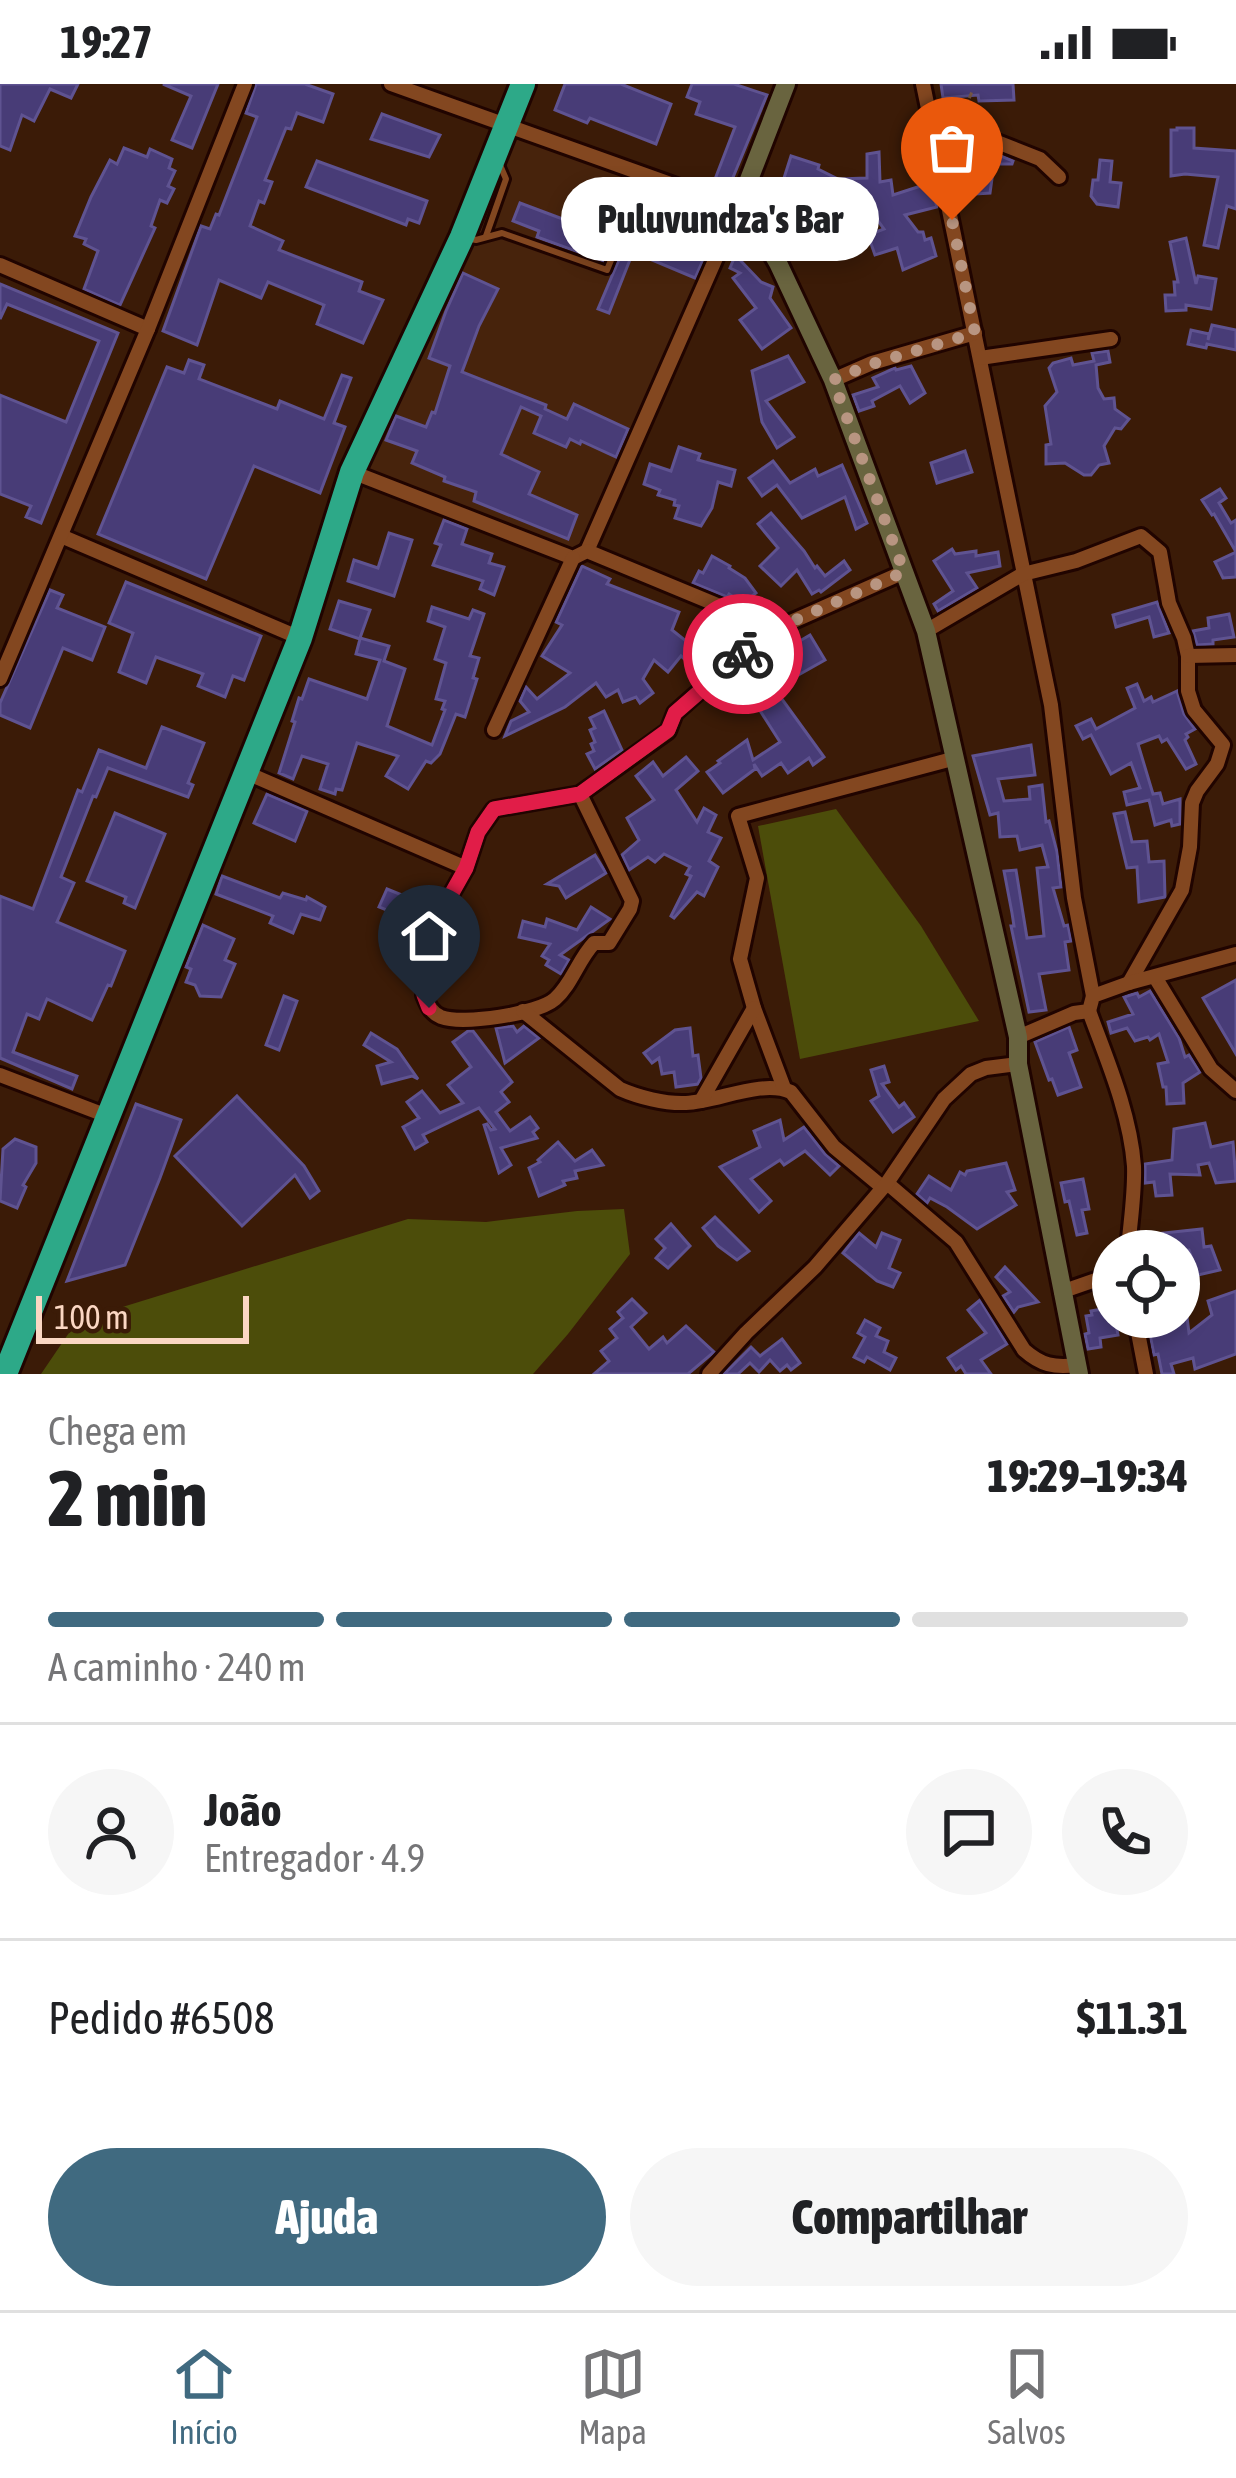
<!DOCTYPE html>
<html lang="pt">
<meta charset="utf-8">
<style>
:root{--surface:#fff;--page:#f6f6f6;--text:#202124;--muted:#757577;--line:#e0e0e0;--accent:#406a80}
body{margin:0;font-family:"Asap Condensed",sans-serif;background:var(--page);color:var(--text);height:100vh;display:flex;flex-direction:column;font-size:45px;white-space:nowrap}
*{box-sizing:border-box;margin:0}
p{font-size:39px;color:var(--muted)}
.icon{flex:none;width:66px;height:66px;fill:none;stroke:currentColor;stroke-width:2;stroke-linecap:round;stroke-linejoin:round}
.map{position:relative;height:1290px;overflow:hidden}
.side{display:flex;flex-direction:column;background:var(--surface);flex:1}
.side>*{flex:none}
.fabs{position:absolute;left:1092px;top:1146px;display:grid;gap:24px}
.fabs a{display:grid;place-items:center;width:108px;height:108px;border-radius:50%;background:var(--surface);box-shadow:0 6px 18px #0003;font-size:60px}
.scale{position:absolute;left:36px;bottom:30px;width:213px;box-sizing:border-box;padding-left:12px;border:6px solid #fbd7c3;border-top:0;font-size:33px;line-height:42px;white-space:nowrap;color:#fbd7c3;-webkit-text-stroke:9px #3b1b07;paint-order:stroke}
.pin{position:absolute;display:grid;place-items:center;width:102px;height:102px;color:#fff;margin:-123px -51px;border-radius:50% 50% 50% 0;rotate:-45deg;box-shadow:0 0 12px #0007}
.pin .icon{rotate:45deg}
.courier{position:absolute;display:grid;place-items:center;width:120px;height:120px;margin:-60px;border:9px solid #e11d48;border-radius:50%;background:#fff;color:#222;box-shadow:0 3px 15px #0007}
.bubble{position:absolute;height:84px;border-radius:42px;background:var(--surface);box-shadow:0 6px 18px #0003;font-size:39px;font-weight:800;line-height:84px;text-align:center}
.head em{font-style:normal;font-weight:800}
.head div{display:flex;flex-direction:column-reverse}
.head{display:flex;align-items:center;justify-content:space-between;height:204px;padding:0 48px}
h1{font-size:78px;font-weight:800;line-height:90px}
.bar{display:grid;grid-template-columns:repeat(4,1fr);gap:18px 12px;align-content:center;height:144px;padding:0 48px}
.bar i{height:15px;border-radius:9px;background:var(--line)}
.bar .current{background:var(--accent)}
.bar p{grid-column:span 4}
.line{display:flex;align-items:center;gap:30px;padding:0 48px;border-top:3px solid var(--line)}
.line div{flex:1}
.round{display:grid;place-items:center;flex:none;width:126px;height:126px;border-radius:63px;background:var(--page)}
.cta{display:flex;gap:24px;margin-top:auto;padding:24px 48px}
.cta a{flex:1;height:138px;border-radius:72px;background:var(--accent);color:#fff;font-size:48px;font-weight:800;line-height:138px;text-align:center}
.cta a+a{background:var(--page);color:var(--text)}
.status{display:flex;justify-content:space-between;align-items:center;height:84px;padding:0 60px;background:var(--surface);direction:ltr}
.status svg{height:33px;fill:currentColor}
.menu{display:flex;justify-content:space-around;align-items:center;height:168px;border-top:3px solid var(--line);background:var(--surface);font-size:33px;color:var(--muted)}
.menu a{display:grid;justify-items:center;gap:6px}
.menu .current{color:var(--accent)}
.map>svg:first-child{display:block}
.built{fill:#47230c}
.green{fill:#4c4d0a}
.building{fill:#483c77;stroke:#5f5391;stroke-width:3}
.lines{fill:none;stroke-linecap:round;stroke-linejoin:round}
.lane-casing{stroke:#200400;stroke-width:12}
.street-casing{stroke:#200400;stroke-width:20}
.secondary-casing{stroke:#200400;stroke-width:24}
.highway-casing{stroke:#200400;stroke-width:30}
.path{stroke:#7b5a46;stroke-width:3;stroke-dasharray:6 9;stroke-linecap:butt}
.lane{stroke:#834720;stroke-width:6}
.street{stroke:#834720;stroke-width:14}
.secondary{stroke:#69643f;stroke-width:18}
.highway{stroke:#2da988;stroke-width:24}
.done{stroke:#b89581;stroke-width:12;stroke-dasharray:0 21.6}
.route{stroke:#e11d48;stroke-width:15}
</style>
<div class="status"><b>19:27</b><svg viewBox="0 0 49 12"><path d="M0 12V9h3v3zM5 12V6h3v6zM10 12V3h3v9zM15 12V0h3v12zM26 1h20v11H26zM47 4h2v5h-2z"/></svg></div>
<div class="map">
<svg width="1236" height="1290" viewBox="0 0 1236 1290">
<rect width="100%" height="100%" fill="#3b1b07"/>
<!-- built -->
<polygon class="built" points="507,42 738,124 578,471 356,391"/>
<!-- green -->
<g class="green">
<polygon points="836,725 921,842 979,937 800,975 758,742"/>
<polygon points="624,1125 630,1170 568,1250 533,1290 41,1290 77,1237 408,1135 486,1138 577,1127"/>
</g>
<!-- building -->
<g class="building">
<polygon points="0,0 78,0 71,14 50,5 34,37 22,31 10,66 0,62"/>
<polygon points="163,0 218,0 192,64 172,56 191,12"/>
<polygon points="256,0 305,0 333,10 323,38 297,29 291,45 286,44 265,96 272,98 264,119 259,117 250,142 283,157 279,166 362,198 359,207 383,216 363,259 317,240 324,221 268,198 261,214 219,196 197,261 163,247 201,142 210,145 216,130 219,131 257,33 246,29"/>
<polygon points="565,0 621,0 671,20 656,60 590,34 587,39 555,26"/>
<polygon points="692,0 734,0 767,11 727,108 712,103 735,43 696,30 700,18 687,13"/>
<polygon points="941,0 1013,0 1014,16 979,17 978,11 943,14"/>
<polygon points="382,30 440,51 429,73 371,55"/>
<polygon points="1177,44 1194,44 1194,64 1236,67 1236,125 1227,122 1218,164 1204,161 1218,93 1185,90 1171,92 1171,46 1177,46"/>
<polygon points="124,64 147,73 150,65 172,75 169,84 175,87 168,102 174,105 167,119 160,116 151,142 155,144 120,221 84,205 98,167 84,160 86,155 75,152 91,113 110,76 117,80"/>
<polygon points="975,66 994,69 1013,77 1012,80 994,80 990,109 976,110 973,81"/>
<polygon points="879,68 880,98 891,96 893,111 930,99 937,123 905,131 918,148 923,148 925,156 931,154 936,172 903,186 897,164 875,171 868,151 884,145 863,116 849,116 849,113 823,105 830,153 815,154 818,160 798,167 793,163 787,144 775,147 772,132 791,127 790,96 784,94 791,72 819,81 818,85 838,95 867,94 867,70"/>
<polygon points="1100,76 1112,77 1110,98 1121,99 1118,123 1097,120 1091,112 1093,96 1098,96"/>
<polygon points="317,77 427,117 419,139 408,135 406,141 306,103"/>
<polygon points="667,114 721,136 695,194 633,168 609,229 598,225 631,147 635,143 639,145 644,132 658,137"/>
<polygon points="604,118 617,122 611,139 617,142 603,177 537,153 539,147 513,137 520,119 576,140 580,128 598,135"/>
<polygon points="1186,154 1196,200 1198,192 1216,195 1211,225 1186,221 1186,226 1166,227 1165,211 1175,211 1174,198 1178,198 1170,158"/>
<polygon points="742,155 752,166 740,176 761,198 773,203 770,214 791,244 762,265 740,236 756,224 733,194 740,189 730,184"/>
<polygon points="463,189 498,205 479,242 462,288 546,321 545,325 567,335 574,320 628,345 616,373 581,357 580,360 570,355 566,363 534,349 541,332 521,323 501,370 539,388 529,410 577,431 568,455 474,417 476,408 444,397 445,393 412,379 417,367 386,356 396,332 426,343 432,328 435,329 450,282 429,274 446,227"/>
<polygon points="0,200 118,249 41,439 26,433 31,422 0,410 0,311 66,338 99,257 7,220 0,235"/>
<polygon points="1212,241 1236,246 1236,266 1207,260 1206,264 1188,260 1191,246 1209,250 1208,256"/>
<polygon points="1108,267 1110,278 1096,281 1098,304 1104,315 1114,314 1115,325 1129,335 1121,345 1115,344 1104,362 1109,379 1099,381 1091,391 1084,391 1065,379 1046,380 1046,361 1051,360 1045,322 1057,308 1049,284 1053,279 1071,274 1073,281 1094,277 1092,269"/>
<polygon points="788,272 804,298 766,317 794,353 777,364 762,338 752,287"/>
<polygon points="189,276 204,281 199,295 277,325 280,317 324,335 342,291 351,294 334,339 345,343 320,409 254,382 206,495 98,450 167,283 184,289"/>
<polygon points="911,282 925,309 910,319 900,302 872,317 874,322 859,327 853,311 878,303 873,294 895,284 896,286"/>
<polygon points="679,363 700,370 698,376 735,386 731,402 718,398 712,424 701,442 675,434 679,422 674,421 675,416 658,411 660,406 644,400 650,380 671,387"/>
<polygon points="965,367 972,388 937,399 931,379"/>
<polygon points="773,377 790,399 815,385 818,392 842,381 867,439 856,445 845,413 802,434 777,401 762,412 749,394"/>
<polygon points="1220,405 1226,414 1219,419 1231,439 1236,436 1236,493 1223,494 1215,478 1236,468 1214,430 1212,431 1202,416"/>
<polygon points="771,429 804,467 815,484 817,482 825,492 844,477 850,486 821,508 819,506 812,510 797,486 781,502 760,482 778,464 758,440"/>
<polygon points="444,436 467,445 462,460 492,470 489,479 504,483 494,511 480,505 483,497 433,481 441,461 435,459"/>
<polygon points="389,449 412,456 394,512 348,497 354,476 378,484"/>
<polygon points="952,465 955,470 976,467 976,472 998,468 1000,482 967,489 977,504 938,527 934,520 953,507 934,477"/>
<polygon points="712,472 730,482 729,484 745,494 756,509 743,519 729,510 727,513 693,499 699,487 703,489"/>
<polygon points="582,482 610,495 607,500 679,528 672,546 691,561 699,551 722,568 711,582 704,577 696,585 681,572 668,588 654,576 643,595 653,609 640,619 636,613 623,618 618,606 606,613 596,599 565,623 505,652 511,637 529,628 520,617 526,603 537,615 570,589 542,572 562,541 556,538"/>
<polygon points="126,498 261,552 244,596 233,592 225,613 198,602 203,590 156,573 146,599 119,588 133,549 109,539"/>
<polygon points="50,506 63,511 57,524 105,543 92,576 63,564 30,644 0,631 0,619"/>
<polygon points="339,517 370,526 360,554 389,562 384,577 405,585 387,642 432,661 445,626 442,625 445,617 436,615 446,579 435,575 445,543 428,537 432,523 469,535 473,526 484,530 470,572 479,574 473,594 477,595 465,633 456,630 440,670 431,679 426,677 408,705 386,692 398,672 357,659 342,706 336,705 335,710 320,705 328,680 302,672 293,695 279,689 295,638 292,637 299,614 302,615 309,595 367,615 380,576 356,570 360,555 330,545"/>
<polygon points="1157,518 1169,549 1154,553 1149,533 1116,543 1113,531"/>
<polygon points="1229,530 1234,553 1213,556 1213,560 1197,561 1193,547 1209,544 1208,534"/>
<polygon points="810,551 825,576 793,594 779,569"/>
<polygon points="771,600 824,673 813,681 809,674 788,689 781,679 762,692 754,680 755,685 723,709 707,688 720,679 718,677 747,656 753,676 780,658 752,614"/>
<polygon points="1137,600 1144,617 1151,613 1153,618 1177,607 1184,630 1195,645 1186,650 1188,653 1185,656 1196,680 1186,685 1167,655 1162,658 1159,652 1138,660 1153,710 1160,709 1163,720 1180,715 1180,740 1172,742 1171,736 1155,741 1149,716 1127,721 1124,708 1140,704 1131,679 1111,690 1091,651 1083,655 1076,642 1091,635 1096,645 1135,624 1127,604"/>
<polygon points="604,627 622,666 595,685 587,670 594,667 591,660 595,658 590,646 595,644 590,634"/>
<polygon points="162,643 204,659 188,699 193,701 188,713 108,684 96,713 93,712 61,793 74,799 57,838 125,867 111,902 108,901 92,936 47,915 39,935 27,930 13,968 77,992 72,1005 0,974 0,812 33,825 78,706 82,708 99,666 146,684"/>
<polygon points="1031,661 1035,691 998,695 1004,717 1030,715 1029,703 1042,701 1046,738 1049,737 1057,768 1061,803 1053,804 1064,842 1068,841 1071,857 1065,858 1069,886 1039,890 1046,926 1029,928 1011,842 1014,842 1012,829 1004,787 1016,786 1027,854 1044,852 1037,784 1048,783 1042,761 1020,766 1017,752 1000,753 998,729 990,731 973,672"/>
<polygon points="686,673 698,687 676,706 697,738 704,724 716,731 708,748 721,754 709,777 718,783 704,812 697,808 674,834 671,832 691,792 686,790 690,783 664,770 655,778 648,773 629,786 622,771 639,756 627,734 654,716 636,692 653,678 663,692"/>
<polygon points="267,710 307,727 295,757 254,739"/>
<polygon points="1125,728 1132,758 1147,757 1149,778 1164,777 1165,813 1139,818 1137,783 1127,784 1114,730"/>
<polygon points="115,729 165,750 135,824 124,819 126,813 87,797"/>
<polygon points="595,771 606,789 566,814 559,802 547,800"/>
<polygon points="222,792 280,814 283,809 306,816 307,813 325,823 320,836 301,830 293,849 270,839 273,832 216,810"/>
<polygon points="387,805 407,813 402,824 433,830 429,845 408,841 409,835 379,823"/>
<polygon points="591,823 610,835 560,871 569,876 561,890 546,881 549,876 542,872 550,860 519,853 523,837 545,843 547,835 577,846"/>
<polygon points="203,841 234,855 225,876 235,880 221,913 200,912 195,901 186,898 191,885 186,883"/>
<polygon points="1236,896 1236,970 1203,914"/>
<polygon points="1150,907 1179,954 1185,973 1189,971 1200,988 1183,999 1184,1019 1167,1020 1166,1003 1163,1003 1158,980 1168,978 1159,950 1150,956 1148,953 1135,957 1127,944 1111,949 1108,938 1133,930 1124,913 1137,909 1139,913"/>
<polygon points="284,912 297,917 279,966 266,961"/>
<polygon points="513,942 517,948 524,942 539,954 505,979 496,944"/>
<polygon points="1069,943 1077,966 1069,969 1081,1003 1058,1011 1052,995 1049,996 1035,958"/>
<polygon points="690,944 693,972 698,971 701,994 698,1000 676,1003 674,988 662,990 659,974 652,979 644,969 675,946"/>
<polygon points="468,947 473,947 512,998 501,1008 509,1018 496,1028 510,1047 530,1033 538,1044 533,1048 537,1054 501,1064 511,1081 499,1089 484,1041 487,1040 491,1046 495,1045 479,1024 423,1051 427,1058 415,1065 403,1043 419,1034 407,1018 422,1007 440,1029 463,1019 448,1001 471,983 453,958"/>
<polygon points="371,949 397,965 418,995 412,992 382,1000 377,982 391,978 364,961"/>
<polygon points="884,982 889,998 882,1000 899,1023 904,1019 914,1033 893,1048 871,1017 879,1012 871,986"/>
<polygon points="237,1012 304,1082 319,1107 310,1114 295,1091 242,1142 175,1072"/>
<polygon points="136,1020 181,1036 160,1094 125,1181 67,1197"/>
<polygon points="780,1036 784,1056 804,1043 825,1070 839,1082 830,1091 805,1067 784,1081 780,1076 751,1095 771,1117 759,1128 720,1083 760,1063 754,1047"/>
<polygon points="1205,1039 1211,1063 1233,1058 1236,1097 1216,1099 1209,1079 1198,1081 1200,1091 1170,1090 1172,1111 1156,1112 1154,1098 1145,1099 1145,1080 1172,1076 1174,1045"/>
<polygon points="15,1055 36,1063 36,1079 23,1101 26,1103 17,1124 0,1117 3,1065"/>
<polygon points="558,1058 575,1077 592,1066 603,1081 575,1087 577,1094 563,1097 565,1101 539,1112 529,1084 540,1078 538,1076"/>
<polygon points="1006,1079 1015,1106 1007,1108 1016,1121 977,1145 947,1123 930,1114 927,1119 917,1110 929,1092 951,1106 960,1088 965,1091 967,1087"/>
<polygon points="1083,1095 1089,1125 1082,1126 1087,1149 1077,1151 1069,1117 1065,1118 1061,1099"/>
<polygon points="715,1133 749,1167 737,1176 718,1162 703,1144"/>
<polygon points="671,1140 690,1162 668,1184 656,1174 665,1164 656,1155"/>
<polygon points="1202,1145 1204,1163 1211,1162 1220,1186 1198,1191 1189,1166 1156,1167 1154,1150"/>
<polygon points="859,1149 876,1163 882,1149 900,1156 889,1184 900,1189 893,1203 877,1197 843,1169"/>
<polygon points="1005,1183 1038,1218 1018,1223 1014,1228 1003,1212 1010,1208 996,1193"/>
<polygon points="1236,1207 1236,1270 1195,1285 1193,1274 1171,1280 1174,1290 1162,1290 1158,1270 1154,1271 1149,1245 1162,1242 1160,1233 1187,1233 1189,1249 1212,1231 1208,1217"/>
<polygon points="632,1215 646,1229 631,1243 649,1265 663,1253 667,1259 686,1242 714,1268 688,1290 594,1290 609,1277 601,1267 617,1254 610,1245 623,1234 618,1228"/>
<polygon points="980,1216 1007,1260 981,1276 991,1290 966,1290 961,1282 956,1286 948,1274 986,1249 968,1226"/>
<polygon points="1113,1223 1118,1251 1100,1254 1101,1263 1088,1265 1085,1250 1089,1249 1086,1232 1092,1231 1091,1227"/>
<polygon points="865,1236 880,1244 876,1252 888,1257 884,1268 896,1274 890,1286 867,1273 864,1278 854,1273 865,1253 858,1249"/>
<polygon points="782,1255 800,1279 791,1286 787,1281 780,1287 770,1276 759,1288 750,1279 738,1290 724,1290 751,1263 760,1272"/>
</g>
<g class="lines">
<defs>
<g id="lane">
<polyline points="486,152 506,95 500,81"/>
<polyline points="467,154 476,156 502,149 607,186 645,93"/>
</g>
<g id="street">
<polyline points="391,0 738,124 587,467"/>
<polyline points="923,0 1051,621 1074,814 1093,912"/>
<polyline points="936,60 979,54 997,58 1040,75 1059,93"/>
<polyline points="0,181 148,245"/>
<polyline points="980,274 1111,255"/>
<polyline points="833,296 872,279 975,249"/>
<polyline points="352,388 573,474 587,467 775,545 904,488"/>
<polyline points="61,452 300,554"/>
<polyline points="926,547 1023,490 1076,477 1141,452 1160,468 1169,519 1184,554 1188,572 1188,607 1194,626 1223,661 1217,680 1197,707 1192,719 1190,763 1182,806 1129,899"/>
<polyline points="1188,572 1236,571"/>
<polyline points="0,595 148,245 245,0"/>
<polyline points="494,646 573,474"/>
<polyline points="247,689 466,784 478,748 494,725 580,710 668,647 675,629 728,582 775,545"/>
<path d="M 466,784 L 448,816 L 424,911 C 428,921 431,929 441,933 C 463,941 538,930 555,915 C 572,900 578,876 594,859 L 609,859 L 630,825 L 632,817 L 580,710"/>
<polyline points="1155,893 1211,985 1236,1007"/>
<path d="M 523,927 L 620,1005 C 638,1013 665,1020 686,1019 C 717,1018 762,995 791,1008 L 834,1063 L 881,1102"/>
<path d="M 1089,927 C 1107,976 1130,1029 1134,1082 C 1135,1110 1130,1139 1128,1167"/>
<polyline points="1018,953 1074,929 1089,927 1093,912 1129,899 1236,870"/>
<polyline points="0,991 110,1033"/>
<polyline points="784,1004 754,924 740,875 757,794 738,732 956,674"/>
<polyline points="701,1017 754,924"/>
<path d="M 887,1099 L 956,1158 L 1024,1266 C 1041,1281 1054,1284 1077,1281"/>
<polyline points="1061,1208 1113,1190"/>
<polyline points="1135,1233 1146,1290"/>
<polyline points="709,1290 746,1249 815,1183 887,1099 944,1015 971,990 986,984 1018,980"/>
</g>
<polyline id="secondary" points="786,0 738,124 760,148 778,179 833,296 926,547 1018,953 1018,980 1079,1290"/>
<polyline id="highway" points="5,1290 300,554 352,388 462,153 523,0"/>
</defs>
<!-- lane casing -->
<use href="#lane" class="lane-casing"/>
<!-- street casing -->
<use href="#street" class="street-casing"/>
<!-- secondary casing -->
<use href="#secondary" class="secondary-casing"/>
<!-- highway casing -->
<use href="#highway" class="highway-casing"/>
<!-- path -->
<polyline class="path" points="940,17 969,15 975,0"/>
<!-- lane -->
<use href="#lane" class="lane"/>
<!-- street -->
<use href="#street" class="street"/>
<!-- secondary -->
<use href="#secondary" class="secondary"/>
<!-- highway -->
<use href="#highway" class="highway"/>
</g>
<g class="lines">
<!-- done -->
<polyline class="done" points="743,570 775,545 904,488 833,296 872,280 975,249 952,136"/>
<!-- route -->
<polyline class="route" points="429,924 424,911 448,816 466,784 478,748 494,725 580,710 668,646 675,629 743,570"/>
</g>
</svg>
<div class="fabs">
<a><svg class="icon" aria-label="locate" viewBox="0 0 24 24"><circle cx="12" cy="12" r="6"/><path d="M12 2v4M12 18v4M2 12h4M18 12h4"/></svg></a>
</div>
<div class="scale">100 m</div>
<div class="pin" style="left:952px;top:136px;background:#ea580c"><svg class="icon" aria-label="bag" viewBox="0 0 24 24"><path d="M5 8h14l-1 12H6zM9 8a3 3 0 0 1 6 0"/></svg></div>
<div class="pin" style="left:429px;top:924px;background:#1f2937"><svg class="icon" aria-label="home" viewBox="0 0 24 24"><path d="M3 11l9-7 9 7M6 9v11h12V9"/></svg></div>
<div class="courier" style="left:743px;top:570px"><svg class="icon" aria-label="bike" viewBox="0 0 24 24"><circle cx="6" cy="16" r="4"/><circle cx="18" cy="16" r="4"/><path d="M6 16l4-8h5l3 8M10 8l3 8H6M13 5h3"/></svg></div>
<div class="bubble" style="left:561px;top:93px;width:318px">Puluvundza's Bar</div>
</div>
<section class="side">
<div class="head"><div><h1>2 min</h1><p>Chega em</p></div><em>19:29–19:34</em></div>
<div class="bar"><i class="current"></i><i class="current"></i><i class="current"></i><i></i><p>A caminho · 240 m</p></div>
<div class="line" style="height:216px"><a class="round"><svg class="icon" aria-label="person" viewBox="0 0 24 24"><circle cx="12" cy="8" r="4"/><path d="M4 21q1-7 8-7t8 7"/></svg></a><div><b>João</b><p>Entregador · 4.9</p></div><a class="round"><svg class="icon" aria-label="chat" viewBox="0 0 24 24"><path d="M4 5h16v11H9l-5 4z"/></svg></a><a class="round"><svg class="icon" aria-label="phone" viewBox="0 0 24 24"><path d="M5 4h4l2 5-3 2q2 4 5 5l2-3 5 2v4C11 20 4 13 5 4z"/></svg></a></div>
<div class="line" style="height:156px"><div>Pedido #6508</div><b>$11.31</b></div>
<div class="cta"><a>Ajuda</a><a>Compartilhar</a></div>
</section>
<nav class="menu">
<a class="current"><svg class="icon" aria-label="home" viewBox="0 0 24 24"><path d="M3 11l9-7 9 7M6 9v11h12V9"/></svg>Início</a>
<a><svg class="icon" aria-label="map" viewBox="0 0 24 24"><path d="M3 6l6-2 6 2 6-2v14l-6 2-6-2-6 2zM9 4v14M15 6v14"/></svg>Mapa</a>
<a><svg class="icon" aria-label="saved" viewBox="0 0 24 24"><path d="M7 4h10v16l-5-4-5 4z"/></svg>Salvos</a>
</nav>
